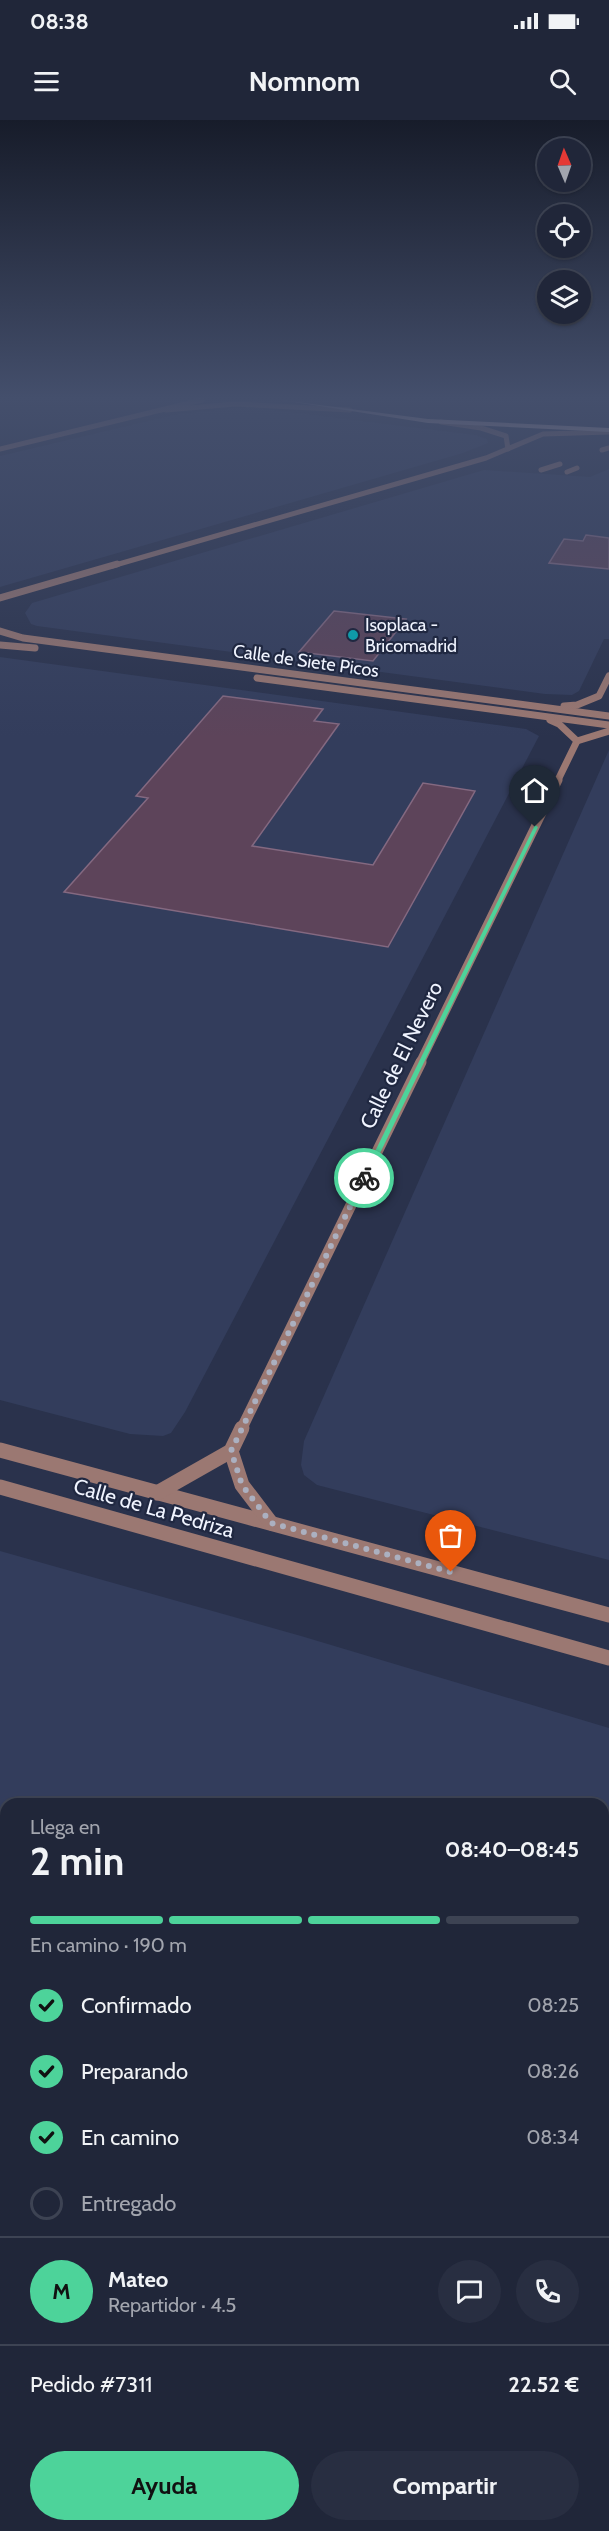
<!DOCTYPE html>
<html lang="es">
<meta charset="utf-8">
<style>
:root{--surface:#202639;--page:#282e41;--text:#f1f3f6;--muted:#a2a5ae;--line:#3d4353;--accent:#4dd39a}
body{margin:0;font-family:Cabin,sans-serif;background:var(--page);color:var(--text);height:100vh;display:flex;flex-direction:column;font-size:22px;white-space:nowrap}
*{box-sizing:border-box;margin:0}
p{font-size:20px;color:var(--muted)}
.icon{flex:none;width:33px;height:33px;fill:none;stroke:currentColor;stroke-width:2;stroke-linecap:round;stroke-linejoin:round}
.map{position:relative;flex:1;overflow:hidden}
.side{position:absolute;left:0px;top:1678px;width:609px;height:734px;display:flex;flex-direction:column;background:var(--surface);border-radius:18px 18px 0 0;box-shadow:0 2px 4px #0004,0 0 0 2px var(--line)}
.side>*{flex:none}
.needle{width:39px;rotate:358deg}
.tools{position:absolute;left:537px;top:18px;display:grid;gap:12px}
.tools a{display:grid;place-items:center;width:54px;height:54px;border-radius:50%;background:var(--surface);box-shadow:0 2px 4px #0004,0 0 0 2px var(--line);font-size:30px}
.pin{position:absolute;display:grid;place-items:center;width:51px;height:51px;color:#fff;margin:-62px -26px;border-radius:50% 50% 50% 0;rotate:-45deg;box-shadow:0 0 6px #0007}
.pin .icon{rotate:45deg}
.courier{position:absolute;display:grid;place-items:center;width:60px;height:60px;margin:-30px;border:4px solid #4dd39a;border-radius:50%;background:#fff;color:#222;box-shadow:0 2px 8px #0007}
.head em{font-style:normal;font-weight:700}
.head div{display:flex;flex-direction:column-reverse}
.head{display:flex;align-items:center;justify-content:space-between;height:102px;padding:0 30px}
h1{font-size:39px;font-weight:700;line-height:45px}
.bar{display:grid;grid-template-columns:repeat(4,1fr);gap:9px 6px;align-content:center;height:72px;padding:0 30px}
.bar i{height:8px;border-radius:4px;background:var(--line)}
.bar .selected{background:var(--accent)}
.bar p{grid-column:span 4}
.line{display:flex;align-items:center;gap:15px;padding:0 30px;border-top:2px solid var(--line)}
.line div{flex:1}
.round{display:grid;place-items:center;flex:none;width:63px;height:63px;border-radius:32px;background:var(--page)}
ol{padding:0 30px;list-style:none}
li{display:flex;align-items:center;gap:18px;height:66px}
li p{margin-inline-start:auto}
li .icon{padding:6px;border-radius:50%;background:var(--accent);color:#111;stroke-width:4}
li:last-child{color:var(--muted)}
li i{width:33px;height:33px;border:3px solid var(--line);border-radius:50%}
.primary-button{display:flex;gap:12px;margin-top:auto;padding:12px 30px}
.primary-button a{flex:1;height:69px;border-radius:36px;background:var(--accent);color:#111;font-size:24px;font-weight:700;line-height:69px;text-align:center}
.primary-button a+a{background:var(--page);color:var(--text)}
.status{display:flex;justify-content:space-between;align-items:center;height:42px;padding:0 30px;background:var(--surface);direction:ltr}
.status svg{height:16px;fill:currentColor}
header{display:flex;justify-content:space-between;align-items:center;height:78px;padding:0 30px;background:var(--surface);font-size:27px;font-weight:700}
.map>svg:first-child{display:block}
.built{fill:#333d5c}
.green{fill:#3d430b}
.building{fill:#5d445a;stroke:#846981;stroke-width:1.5}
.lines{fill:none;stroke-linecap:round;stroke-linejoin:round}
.path{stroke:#787f93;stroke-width:6;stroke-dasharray:8 8;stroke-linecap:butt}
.service{stroke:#9b7872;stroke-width:5}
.minor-far4{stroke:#9b7872;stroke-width:5}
.minor-far3{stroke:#9b7872;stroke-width:7}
.minor-far2{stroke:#9b7872;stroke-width:9}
.minor-far1{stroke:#9b7872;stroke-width:11}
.minor{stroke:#9b7872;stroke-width:15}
.tertiary{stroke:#9b7872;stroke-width:5}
.trunk{fill:#fad6d0;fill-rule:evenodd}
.route{fill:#4dd39a}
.done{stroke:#abb0c0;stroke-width:6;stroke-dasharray:0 10.8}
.culture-dot{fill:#0f9aa8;stroke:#202841;stroke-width:2}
.labels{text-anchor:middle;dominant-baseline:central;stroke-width:4.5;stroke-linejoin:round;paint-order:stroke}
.far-poi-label{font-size:18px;fill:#f0f4ff;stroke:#202841;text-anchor:start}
.far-street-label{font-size:18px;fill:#f0f4ff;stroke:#202841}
.street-label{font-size:21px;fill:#f0f4ff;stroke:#202841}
</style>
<div class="status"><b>08:38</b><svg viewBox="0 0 49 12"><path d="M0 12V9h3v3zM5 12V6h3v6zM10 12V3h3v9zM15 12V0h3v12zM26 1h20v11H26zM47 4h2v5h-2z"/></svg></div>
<header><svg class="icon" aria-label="menu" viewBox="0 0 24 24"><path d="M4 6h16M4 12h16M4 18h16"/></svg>Nomnom<svg class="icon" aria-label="search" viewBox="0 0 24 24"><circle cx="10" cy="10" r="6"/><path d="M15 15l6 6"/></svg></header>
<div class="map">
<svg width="609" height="2411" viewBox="0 0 609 2411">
<rect width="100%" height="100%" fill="#2a324c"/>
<!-- built -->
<g class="built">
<polygon points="248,287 475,315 487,319 488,323 463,333 0,467 0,336 178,294"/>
<polygon points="609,349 609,519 604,519 579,571 572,575 545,574 37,506 31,504 25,493 32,483 484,350 590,357"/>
<polygon points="0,537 526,609 539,616 185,1292 171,1313 163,1316 130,1314 0,1280"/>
<polygon points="609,630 609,1440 317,1365 304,1355 301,1345 304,1321"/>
<polygon points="0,1431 301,1516 609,1608 609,2239 603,2238 603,1684 6,1684 6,2230 0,2231"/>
</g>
<!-- green -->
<polygon class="green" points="6,2230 6,2406 603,2406 603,2238 609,2239 609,2411 0,2411 0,2231"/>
<!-- building -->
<g class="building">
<polygon points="586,415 609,418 609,449 549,443 564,419 583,421"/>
<polygon points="334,491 406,499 373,541 299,532"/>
<polygon points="223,576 323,589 314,601 339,604 252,726 373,745 423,663 475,671 388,827 64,772 148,678 136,676"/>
</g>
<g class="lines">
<!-- path -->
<g class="path">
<polyline points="0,2273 6,2273"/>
<polyline points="603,2287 609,2288"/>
<polyline points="331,2406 331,2411"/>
</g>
<!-- service -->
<g class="service">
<polyline points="602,330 609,328"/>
<polyline points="541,350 560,344"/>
<polyline points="567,352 577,348"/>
</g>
<!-- minor-far4 -->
<g class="minor-far4">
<polyline points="166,290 235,284 350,290"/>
<polyline points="441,302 481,308 506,316 508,329"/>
<polyline points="112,446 486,338 543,314 609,312"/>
</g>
<!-- minor-far3 -->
<g class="minor-far3">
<polyline points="0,478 117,444"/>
<polyline points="0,511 23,518 609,596"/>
<polyline points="0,525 35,528"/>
<polyline points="257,558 609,605"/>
<polyline points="564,586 577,585 599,576 609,556"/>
<polyline points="550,600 559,604 577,621"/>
<polyline points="557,662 577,621 609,611"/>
</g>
<!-- minor-far2 -->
<polyline class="minor-far2" points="420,943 558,660"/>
<!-- minor-far1 -->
<polyline class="minor-far1" points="241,1310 421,942"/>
<!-- minor -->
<g class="minor">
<polyline points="0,1330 609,1495"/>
<polyline points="231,1331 242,1365 271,1403"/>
<polyline points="0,1367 609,1538"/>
<polyline points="157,1373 231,1331 242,1308"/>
</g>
<!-- tertiary -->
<polyline class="tertiary" points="0,329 202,280"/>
<!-- trunk -->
<polygon class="trunk" points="281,280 428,299 609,308 609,312 428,303"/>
</g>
<!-- sky -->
<linearGradient id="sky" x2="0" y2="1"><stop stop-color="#171c2a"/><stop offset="0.45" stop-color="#444f6c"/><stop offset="1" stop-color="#444f6c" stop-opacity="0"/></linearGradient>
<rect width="609" height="617" fill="url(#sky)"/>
<!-- route -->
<polygon class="route" points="535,705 538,707 368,1058 361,1060"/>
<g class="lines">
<!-- done -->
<polyline class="done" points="364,1058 231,1331 242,1365 271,1403 451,1452"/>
</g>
<!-- markers -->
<circle class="culture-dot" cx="353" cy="515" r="6"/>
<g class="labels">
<!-- far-poi labels -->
<g class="far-poi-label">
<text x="365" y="505">Isoplaca -<tspan x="365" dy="21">Bricomadrid</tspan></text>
</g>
<!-- far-street labels -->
<g class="far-street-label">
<text transform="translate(306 541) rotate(8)">Calle de Siete Picos</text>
</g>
<!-- street labels -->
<g class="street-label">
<text transform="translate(401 935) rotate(-64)">Calle de El Nevero</text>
<text transform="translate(154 1388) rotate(16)">Calle de La Pedriza</text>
</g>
</g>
</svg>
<div class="tools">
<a><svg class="needle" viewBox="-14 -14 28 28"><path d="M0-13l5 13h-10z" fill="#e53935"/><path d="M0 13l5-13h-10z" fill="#a2a5ae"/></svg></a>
<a><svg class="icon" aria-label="locate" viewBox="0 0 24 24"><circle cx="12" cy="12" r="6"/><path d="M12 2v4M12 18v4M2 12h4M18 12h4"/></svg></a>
<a><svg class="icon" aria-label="layers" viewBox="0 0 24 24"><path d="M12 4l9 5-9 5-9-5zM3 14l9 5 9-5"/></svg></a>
</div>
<div class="pin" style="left:451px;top:1452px;background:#ea580c"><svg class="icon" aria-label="bag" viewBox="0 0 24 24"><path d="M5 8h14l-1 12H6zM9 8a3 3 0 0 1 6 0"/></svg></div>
<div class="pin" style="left:535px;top:707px;background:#1f2937"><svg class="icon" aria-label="home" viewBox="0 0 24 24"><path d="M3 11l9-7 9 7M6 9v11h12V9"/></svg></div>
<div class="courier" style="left:364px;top:1058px"><svg class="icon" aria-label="bike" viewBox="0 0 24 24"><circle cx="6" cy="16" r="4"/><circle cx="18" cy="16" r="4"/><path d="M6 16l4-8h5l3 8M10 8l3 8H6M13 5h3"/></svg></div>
<section class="side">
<div class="head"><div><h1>2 min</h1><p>Llega en</p></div><em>08:40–08:45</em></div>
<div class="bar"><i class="selected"></i><i class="selected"></i><i class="selected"></i><i></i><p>En camino · 190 m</p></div>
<ol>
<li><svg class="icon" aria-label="check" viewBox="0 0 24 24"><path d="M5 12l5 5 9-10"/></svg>Confirmado<p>08:25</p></li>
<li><svg class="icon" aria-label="check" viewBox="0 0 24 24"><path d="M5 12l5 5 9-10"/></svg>Preparando<p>08:26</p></li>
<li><svg class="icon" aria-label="check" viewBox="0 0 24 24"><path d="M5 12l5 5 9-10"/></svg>En camino<p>08:34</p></li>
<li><i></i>Entregado</li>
</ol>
<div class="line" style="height:108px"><b class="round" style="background:var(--accent);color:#111">M</b><div><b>Mateo</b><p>Repartidor · 4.5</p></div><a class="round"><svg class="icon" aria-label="chat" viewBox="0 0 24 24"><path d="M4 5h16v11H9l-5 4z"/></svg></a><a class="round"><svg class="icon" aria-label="phone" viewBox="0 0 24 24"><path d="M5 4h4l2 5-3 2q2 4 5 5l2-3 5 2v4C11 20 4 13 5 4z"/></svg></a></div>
<div class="line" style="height:78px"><div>Pedido #7311</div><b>22.52 €</b></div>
<div class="primary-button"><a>Ayuda</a><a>Compartir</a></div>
</section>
</div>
